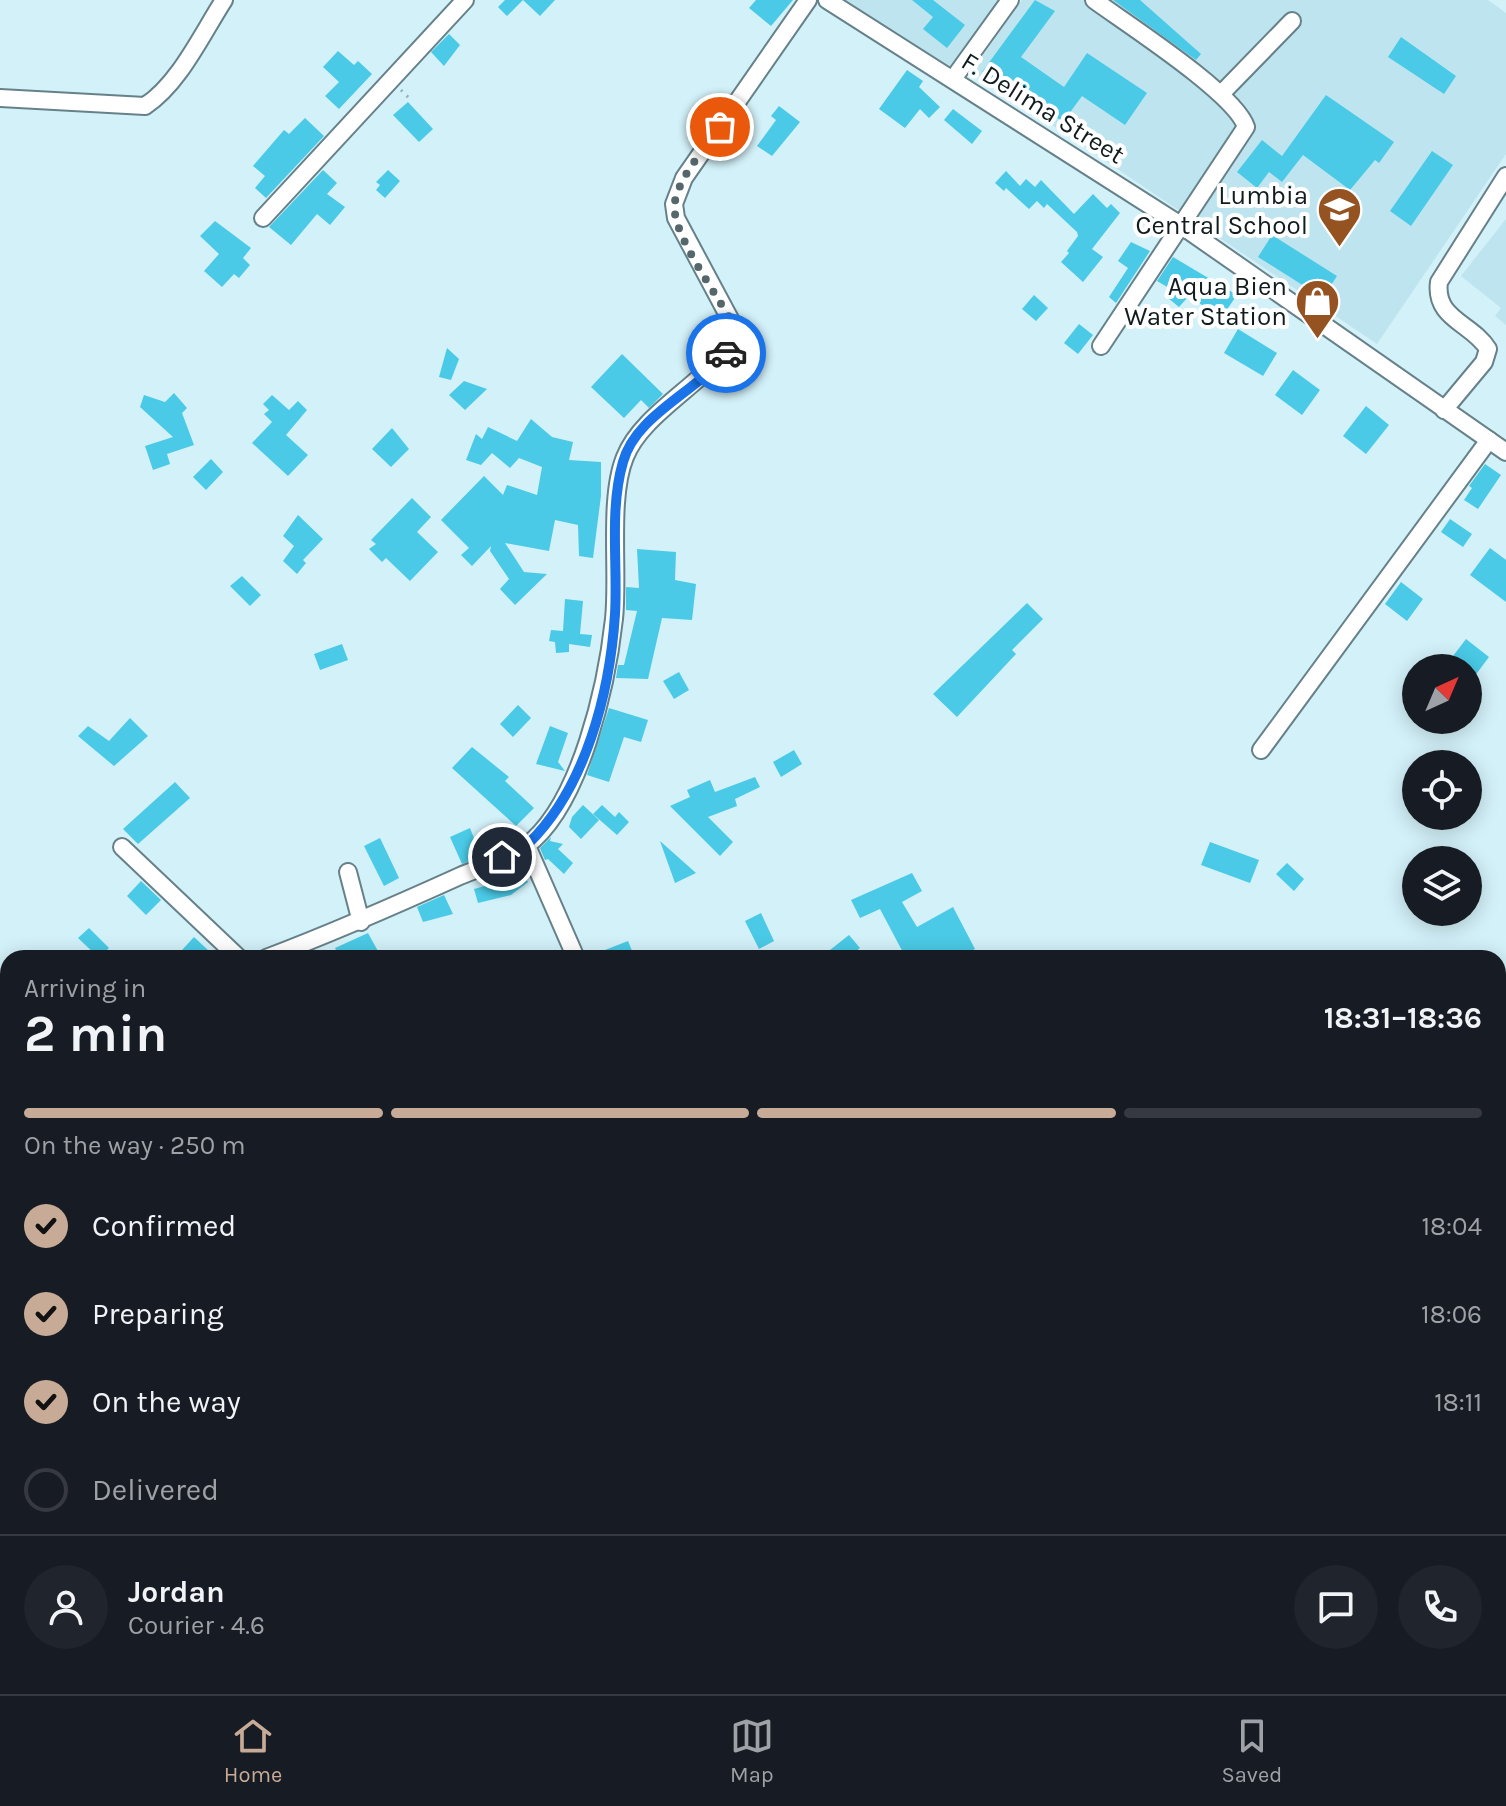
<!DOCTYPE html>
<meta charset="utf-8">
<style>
:root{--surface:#171b24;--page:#20242c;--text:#f1f3f6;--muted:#9ea1a6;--line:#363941;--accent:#c8ab96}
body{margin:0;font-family:Karla,sans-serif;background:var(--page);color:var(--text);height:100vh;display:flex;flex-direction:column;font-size:30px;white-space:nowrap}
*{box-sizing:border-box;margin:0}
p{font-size:26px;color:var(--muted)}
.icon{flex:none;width:44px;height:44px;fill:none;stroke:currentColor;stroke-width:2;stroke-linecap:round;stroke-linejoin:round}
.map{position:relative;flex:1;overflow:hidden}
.sheet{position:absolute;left:0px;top:950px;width:1506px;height:744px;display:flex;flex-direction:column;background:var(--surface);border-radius:24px 24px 0 0;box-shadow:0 4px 20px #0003}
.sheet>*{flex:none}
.needle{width:52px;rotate:44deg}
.buttons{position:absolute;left:1402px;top:654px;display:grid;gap:16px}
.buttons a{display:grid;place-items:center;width:80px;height:80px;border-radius:50%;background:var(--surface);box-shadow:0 4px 20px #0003;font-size:40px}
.pin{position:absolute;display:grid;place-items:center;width:68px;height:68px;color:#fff;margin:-34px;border:4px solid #fff;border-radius:50%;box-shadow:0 2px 8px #0007}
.courier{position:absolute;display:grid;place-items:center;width:80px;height:80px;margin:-40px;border:6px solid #1a73e8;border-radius:50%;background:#fff;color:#222;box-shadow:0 2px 10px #0007}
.headline em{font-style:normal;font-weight:700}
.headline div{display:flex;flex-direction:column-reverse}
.headline{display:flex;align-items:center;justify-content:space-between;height:136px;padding:0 24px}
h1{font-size:52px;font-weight:700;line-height:60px}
.bar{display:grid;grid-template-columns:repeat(4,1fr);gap:12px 8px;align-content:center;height:96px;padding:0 24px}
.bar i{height:10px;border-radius:6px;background:var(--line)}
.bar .on{background:var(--accent)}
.bar p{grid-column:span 4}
.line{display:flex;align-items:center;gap:20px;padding:0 24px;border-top:2px solid var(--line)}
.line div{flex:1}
.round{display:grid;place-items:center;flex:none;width:84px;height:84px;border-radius:42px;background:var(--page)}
ol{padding:0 24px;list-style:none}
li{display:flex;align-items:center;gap:24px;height:88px}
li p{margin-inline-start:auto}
li .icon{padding:8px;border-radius:50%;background:var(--accent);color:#111;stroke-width:4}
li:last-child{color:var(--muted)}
li i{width:44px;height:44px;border:4px solid var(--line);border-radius:50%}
.tabs{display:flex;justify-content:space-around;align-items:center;height:112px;border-top:2px solid var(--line);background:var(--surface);font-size:22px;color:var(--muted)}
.tabs a{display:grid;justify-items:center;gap:4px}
.tabs .on{color:var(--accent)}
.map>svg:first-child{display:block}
.built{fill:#bee5ef}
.building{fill:#4acae6}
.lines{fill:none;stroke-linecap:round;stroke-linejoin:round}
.minor-casing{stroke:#668189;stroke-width:20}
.path{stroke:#98b0b6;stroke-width:3;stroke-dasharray:2 6;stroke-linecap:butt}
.minor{stroke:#fff;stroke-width:16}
.done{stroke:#55676b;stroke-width:8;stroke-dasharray:0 14.4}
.route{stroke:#1a73e8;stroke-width:10}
.labels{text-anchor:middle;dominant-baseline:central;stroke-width:8;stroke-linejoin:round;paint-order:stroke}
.street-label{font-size:26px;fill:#111c1f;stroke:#fff}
.poi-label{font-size:26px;fill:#111c1f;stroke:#fff;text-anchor:end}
</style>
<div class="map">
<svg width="1506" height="1694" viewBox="0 0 1506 1694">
<rect width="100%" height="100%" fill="#d3f1f9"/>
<!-- built -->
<g class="built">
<polygon points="845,0 1002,0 951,69"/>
<polygon points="1022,0 1488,0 1506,13 1506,154 1377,344 972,71"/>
<polygon points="1506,219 1506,325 1495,316 1501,308 1461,276"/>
</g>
<!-- building -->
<g class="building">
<polygon points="505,0 555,0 540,16 523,0 507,16 498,7"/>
<polygon points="756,0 793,0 771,26 749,8"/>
<polygon points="912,0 933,0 965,25 947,48 923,29 933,17"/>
<polygon points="1035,0 1055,11 1021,57 1064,87 1087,53 1147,93 1125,125 1082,96 1063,122 1005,79 1000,87 982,72"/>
<polygon points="1113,0 1140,0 1201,54 1196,60"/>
<polygon points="449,34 460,45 444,66 431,52"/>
<polygon points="1401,37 1456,76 1444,94 1388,57"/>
<polygon points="338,51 354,65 358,61 372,74 339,109 325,96 339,82 323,67"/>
<polygon points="907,70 923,81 919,87 940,107 929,118 920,109 905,128 879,109"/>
<polygon points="1326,95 1394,142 1379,163 1375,160 1350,190 1303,155 1282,182 1269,172 1257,188 1237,172 1262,140 1282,156"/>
<polygon points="408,102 433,129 419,142 393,115"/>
<polygon points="779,106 800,122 772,156 757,146 776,120 771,116"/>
<polygon points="953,109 982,131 972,144 944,120"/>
<polygon points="305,118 324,136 266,198 255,188 265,176 253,166 284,130 289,134"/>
<polygon points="1432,151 1453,165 1411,226 1390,211"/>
<polygon points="323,170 337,183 327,194 345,207 330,225 317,214 291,245 269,227"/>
<polygon points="388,170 400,181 385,198 376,190 380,185 376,182"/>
<polygon points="1006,171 1020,186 1026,179 1035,187 1041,180 1074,214 1093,194 1107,208 1111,204 1120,213 1092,249 1103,257 1083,282 1061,262 1069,253 1067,251 1078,236 1077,232 1047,204 1044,208 1037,201 1029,209 1006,188 1004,191 995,183"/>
<polygon points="215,221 251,248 243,258 250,265 239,278 234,274 222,287 204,271 219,254 200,236"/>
<polygon points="1272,235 1337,276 1323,298 1258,257"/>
<polygon points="1131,242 1150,251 1116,303 1109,297 1128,268 1118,261"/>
<polygon points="1173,257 1237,295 1221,318 1189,296 1179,307 1168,298 1174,291 1157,281"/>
<polygon points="1034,295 1048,308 1036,321 1022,309"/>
<polygon points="1079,324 1093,335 1078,354 1064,343"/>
<polygon points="1238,329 1277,353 1263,376 1224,353"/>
<polygon points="447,348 459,359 451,380 439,377"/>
<polygon points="622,354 663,394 649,408 641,400 624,418 591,387"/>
<polygon points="1293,370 1320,390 1302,415 1275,395"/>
<polygon points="464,381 487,389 465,410 449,395"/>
<polygon points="174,393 187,408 182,413 194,445 167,454 170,464 153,470 145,446 173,437 140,407 144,395 165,402"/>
<polygon points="272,395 289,410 298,401 307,410 286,435 308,455 288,476 252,443 272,422 264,414 269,410 263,404"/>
<polygon points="1366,406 1389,425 1366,454 1343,436"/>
<polygon points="531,419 552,437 573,442 569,460 601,462 601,496 593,558 579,556 578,525 555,520 549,551 505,543 524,572 547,574 515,605 500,589 509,579 490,551 491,546 472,566 461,555 469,548 441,520 484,476 503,495 507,485 537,495 542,467 519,458 510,468 492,453 481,465 466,460 476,434 482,439 488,427 517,441"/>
<polygon points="392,428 409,449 391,467 372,449"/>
<polygon points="211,459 223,472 206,490 193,477"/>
<polygon points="1485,464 1501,475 1478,509 1464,500 1472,488 1469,486"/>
<polygon points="412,498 431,517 417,532 438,552 410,581 386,558 382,562 369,549 376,544 371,540"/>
<polygon points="298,515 323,539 303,560 306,563 297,574 283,561 294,546 283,536"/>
<polygon points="1450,519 1472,534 1463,547 1441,532"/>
<polygon points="1490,548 1506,560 1506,602 1470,575"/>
<polygon points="637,549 676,552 675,580 696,584 692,620 662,618 648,679 616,678 618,665 624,665 637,611 626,610 626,587 639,588"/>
<polygon points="242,576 261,595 250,606 230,586"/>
<polygon points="1401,582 1423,599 1407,621 1385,604"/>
<polygon points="565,599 583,601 580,634 592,635 590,647 569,644 569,652 556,653 555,642 549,641 551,630 563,631"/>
<polygon points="1027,603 1043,619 1012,650 1016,654 957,717 933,694"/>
<polygon points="1466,639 1489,657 1468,685 1468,668 1460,668 1450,660"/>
<polygon points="342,644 348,660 320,670 314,654"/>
<polygon points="679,672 689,690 674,699 663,681"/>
<polygon points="518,705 531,718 513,737 500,724"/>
<polygon points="609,708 648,720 641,742 624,737 609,782 587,775"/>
<polygon points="130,718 148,736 114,766 78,736 88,726 109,741"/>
<polygon points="550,726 568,733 558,762 565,771 536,764"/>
<polygon points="472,747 509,777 505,781 534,808 516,826 452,768"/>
<polygon points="794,750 802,764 781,777 773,762"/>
<polygon points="755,777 760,787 735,799 737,806 708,817 733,842 720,856 670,806 690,797 687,790 710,780 715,792"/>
<polygon points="175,782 190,798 138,844 123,829"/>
<polygon points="583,805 599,820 581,839 569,827 572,817"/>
<polygon points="602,805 615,817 619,812 629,822 617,835 593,814"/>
<polygon points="470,828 481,856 462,864 450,837"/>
<polygon points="551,837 550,841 563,844 558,849 573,863 564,874 548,859 545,860 540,848"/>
<polygon points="380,838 399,878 384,886 364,846"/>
<polygon points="660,841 696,873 675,883"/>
<polygon points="1210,842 1259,860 1250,883 1201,865"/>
<polygon points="1287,863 1304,879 1294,891 1276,874"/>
<polygon points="516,865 528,882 511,895 478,903 474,889 506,880 500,872"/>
<polygon points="912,873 922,891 902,902 917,927 953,907 975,949 958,958 906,958 880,909 860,918 851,900"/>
<polygon points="141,881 161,900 146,915 127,896"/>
<polygon points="444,895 453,914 423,922 417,907"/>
<polygon points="761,913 774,941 759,949 745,921"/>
<polygon points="89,928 109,948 99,958 78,938"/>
<polygon points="368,933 379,953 369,958 340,958 335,948"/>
<polygon points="849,935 860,948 848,958 836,958 830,950"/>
<polygon points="194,937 210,952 204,958 190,958 182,950"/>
<polygon points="628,941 635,958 587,958 587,957"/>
</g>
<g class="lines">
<defs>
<g id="minor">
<polyline points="827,0 1179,224 1506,452"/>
<path d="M 1094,0 C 1127,24 1236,94 1246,127 L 1101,346"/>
<polyline points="953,79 1010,0"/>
<polyline points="1221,94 1292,21"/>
<path d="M 0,98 L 145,106 C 179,84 202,34 224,0"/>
<polyline points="263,218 465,0"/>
<path d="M 1444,410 L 1484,362 L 1488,349 C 1472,323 1434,319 1439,282 L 1506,176"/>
<polyline points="1261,750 1489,440"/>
<polyline points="527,846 576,958"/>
<polyline points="122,847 239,958"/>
<polyline points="348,872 361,922"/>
<path d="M 266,958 C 332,933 396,905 460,876 C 481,867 509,859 526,846 C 581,805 607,683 614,619 C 619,573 608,498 625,457 C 643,411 711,381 738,334 L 676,218 L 674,204 L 684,178 L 808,0"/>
<polyline points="0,1084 8,1080"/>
<polyline points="1498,1179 1506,1177"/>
<polyline points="1498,1253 1506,1250"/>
<polyline points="1498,1443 1506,1442"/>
<polyline points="724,1694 726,1686"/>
</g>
</defs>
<!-- minor casing -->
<use href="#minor" class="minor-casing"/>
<!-- path -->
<g class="path">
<polyline points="401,90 410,99"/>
<polyline points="0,1619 8,1611"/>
<polyline points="564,1694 570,1686"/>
</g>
<!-- minor -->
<use href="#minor" class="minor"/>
</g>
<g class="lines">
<!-- done -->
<path class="done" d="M 720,127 C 704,150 681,174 675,201 C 668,233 724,302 738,334 L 726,353"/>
<!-- route -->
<path class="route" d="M 502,857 C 510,853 522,850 529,843 C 586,787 610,692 615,614 C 618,566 609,510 623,462 C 636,414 698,392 726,353"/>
</g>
<!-- icons -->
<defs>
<symbol id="school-pin" viewBox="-11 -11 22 30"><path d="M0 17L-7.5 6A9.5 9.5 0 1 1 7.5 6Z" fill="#955321" stroke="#fff"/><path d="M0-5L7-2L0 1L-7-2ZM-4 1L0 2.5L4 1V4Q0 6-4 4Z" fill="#fff"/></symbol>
<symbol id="shop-pin" viewBox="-11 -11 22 30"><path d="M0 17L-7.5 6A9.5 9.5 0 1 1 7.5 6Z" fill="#955321" stroke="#fff"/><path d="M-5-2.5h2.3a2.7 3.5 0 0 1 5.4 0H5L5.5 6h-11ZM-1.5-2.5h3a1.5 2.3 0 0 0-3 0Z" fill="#fff"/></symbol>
</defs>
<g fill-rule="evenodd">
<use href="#school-pin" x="1314" y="184" width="51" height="69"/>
<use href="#shop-pin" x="1292" y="276" width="51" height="69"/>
</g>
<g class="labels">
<!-- street labels -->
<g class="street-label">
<text transform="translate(1043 108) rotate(32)">F. Delima Street</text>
</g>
<!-- poi labels -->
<g class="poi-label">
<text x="1308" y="195">Lumbia<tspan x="1308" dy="30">Central School</tspan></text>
<text x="1287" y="286">Aqua Bien<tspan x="1287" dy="30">Water Station</tspan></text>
</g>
</g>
</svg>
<div class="buttons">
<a><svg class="needle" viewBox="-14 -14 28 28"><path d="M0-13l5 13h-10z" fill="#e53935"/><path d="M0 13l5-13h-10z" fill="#9ea1a6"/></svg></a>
<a><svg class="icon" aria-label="locate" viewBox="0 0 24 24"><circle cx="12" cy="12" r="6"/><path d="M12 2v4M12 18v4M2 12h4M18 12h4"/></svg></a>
<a><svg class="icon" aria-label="layers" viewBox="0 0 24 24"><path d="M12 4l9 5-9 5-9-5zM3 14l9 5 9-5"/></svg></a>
</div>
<div class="pin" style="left:720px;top:127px;background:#ea580c"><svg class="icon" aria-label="bag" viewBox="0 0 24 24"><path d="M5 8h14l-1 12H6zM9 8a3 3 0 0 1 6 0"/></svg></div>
<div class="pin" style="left:502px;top:857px;background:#1f2937"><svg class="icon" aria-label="home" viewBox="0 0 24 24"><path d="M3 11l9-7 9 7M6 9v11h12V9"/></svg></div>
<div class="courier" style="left:726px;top:353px"><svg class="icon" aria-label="car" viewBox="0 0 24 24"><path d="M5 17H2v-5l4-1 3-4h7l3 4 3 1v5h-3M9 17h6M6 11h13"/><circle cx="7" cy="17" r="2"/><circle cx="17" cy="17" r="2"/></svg></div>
<section class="sheet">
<div class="headline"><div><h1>2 min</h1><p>Arriving in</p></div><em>18:31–18:36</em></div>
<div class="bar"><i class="on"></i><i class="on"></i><i class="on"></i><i></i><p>On the way · 250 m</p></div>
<ol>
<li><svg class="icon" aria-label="check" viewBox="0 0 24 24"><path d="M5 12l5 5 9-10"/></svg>Confirmed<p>18:04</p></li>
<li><svg class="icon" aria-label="check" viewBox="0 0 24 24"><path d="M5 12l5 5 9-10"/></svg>Preparing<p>18:06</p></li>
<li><svg class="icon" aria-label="check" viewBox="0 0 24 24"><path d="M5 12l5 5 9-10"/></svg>On the way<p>18:11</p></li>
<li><i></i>Delivered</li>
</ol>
<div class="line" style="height:144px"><a class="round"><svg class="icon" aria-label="person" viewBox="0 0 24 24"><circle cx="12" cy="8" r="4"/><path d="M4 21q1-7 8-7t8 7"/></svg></a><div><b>Jordan</b><p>Courier · 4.6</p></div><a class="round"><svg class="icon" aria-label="chat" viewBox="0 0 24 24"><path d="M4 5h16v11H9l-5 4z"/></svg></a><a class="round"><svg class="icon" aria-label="phone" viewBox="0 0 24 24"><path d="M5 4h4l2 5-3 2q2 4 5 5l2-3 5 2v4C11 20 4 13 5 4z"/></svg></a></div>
</section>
</div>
<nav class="tabs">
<a class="on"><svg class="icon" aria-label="home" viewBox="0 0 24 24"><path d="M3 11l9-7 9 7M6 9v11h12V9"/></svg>Home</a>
<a><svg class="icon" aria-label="map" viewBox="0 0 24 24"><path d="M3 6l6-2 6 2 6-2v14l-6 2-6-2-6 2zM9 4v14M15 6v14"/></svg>Map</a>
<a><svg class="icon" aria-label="saved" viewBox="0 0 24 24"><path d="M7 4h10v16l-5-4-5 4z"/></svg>Saved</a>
</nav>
